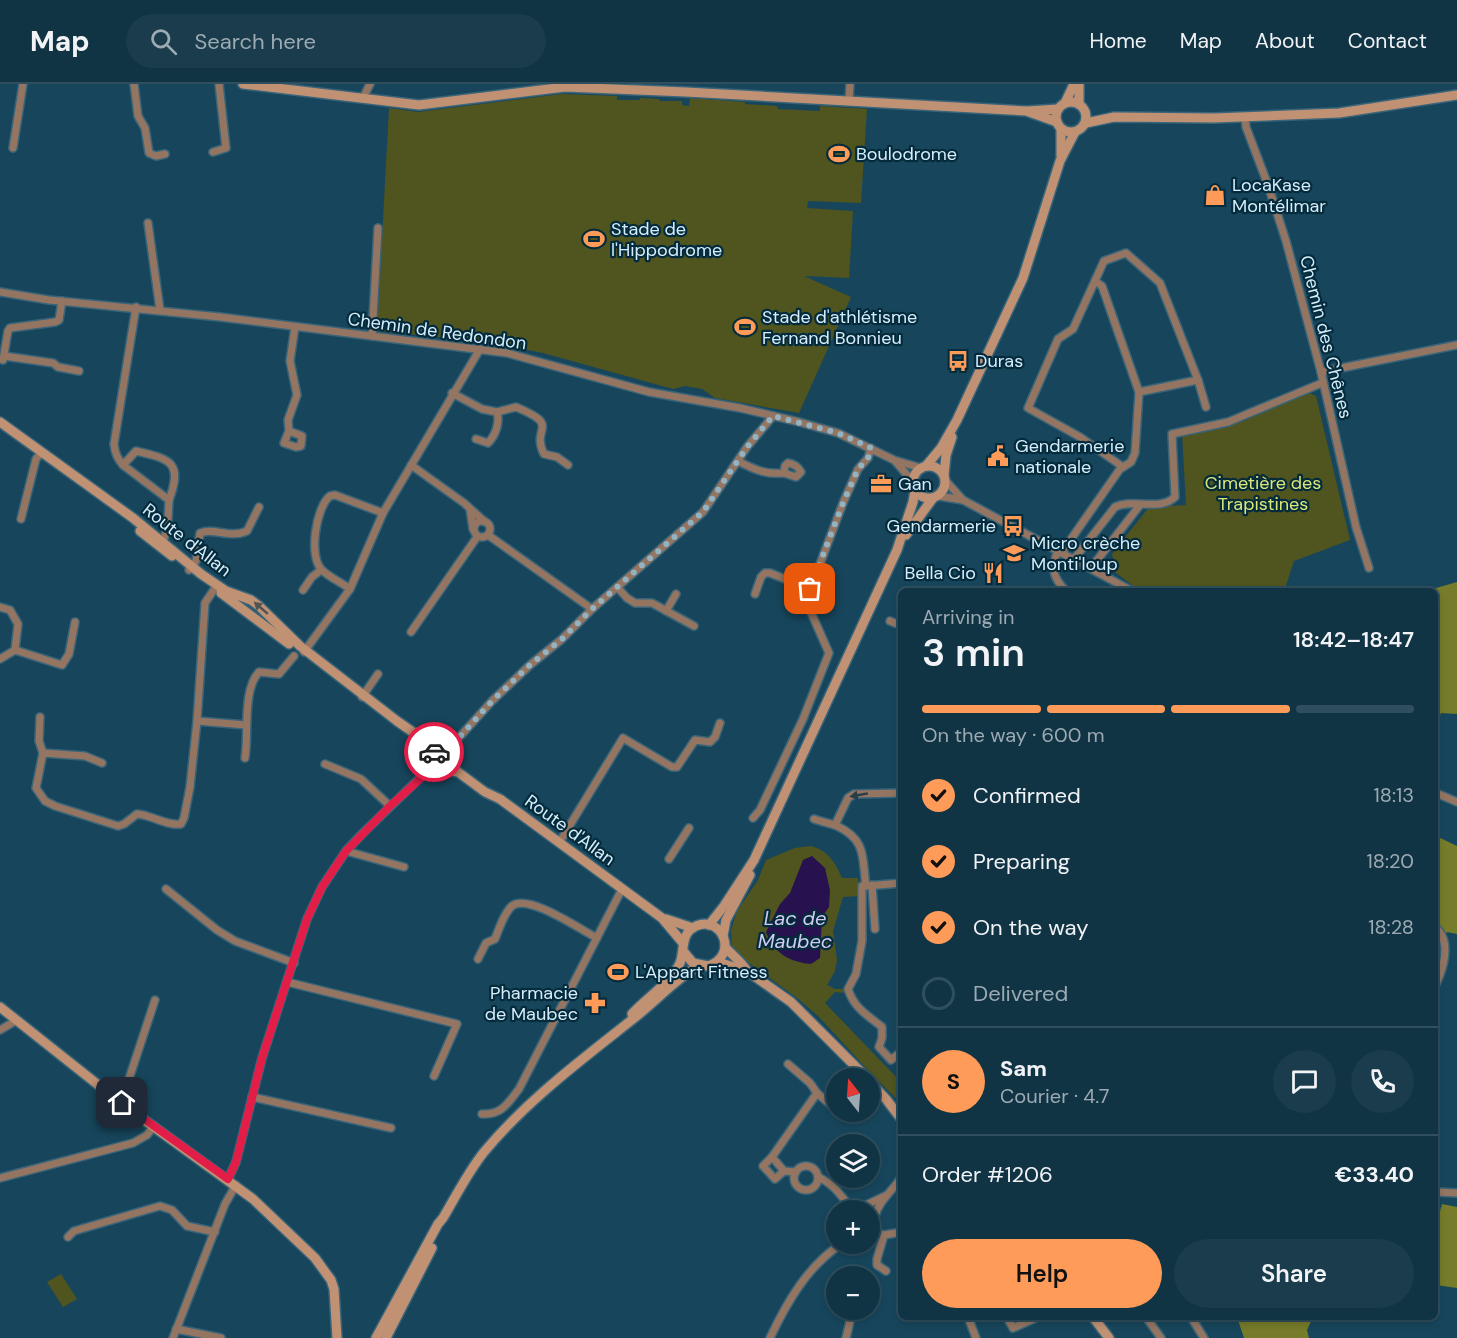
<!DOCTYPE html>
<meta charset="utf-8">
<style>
:root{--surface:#113445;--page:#1a3c4c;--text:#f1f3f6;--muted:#9caab3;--line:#304f5e;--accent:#fe9b58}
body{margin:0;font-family:"DM Sans",sans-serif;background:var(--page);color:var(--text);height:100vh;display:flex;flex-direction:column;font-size:22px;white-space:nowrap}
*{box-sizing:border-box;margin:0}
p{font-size:20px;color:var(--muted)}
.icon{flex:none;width:33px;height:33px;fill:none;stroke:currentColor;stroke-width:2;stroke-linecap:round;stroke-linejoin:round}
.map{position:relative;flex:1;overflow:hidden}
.details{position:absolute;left:898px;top:504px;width:540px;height:732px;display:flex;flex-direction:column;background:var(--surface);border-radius:9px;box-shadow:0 3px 9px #0003,0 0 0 2px var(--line)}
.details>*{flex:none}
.needle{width:39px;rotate:343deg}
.fabs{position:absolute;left:826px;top:984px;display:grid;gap:12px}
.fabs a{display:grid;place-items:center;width:54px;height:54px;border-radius:50%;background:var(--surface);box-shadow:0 3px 9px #0003,0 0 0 2px var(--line);font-size:30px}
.pin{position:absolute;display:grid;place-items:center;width:51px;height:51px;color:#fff;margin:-26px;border-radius:12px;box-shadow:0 3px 9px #0006}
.courier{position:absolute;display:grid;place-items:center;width:60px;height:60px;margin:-30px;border:4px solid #e11d48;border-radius:50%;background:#fff;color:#222;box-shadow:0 2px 8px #0007}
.headline em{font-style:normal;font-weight:600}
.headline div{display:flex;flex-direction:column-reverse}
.headline{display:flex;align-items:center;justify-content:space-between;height:102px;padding:0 24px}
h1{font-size:39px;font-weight:600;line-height:45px}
.bar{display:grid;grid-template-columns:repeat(4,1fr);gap:9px 6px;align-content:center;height:72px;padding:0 24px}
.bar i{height:8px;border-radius:4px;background:var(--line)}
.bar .on{background:var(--accent)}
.bar p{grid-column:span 4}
.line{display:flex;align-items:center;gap:15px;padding:0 24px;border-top:2px solid var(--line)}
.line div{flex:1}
.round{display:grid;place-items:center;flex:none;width:63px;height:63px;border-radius:32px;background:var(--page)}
ol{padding:0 24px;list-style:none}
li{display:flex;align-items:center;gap:18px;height:66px}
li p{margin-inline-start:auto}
li .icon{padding:6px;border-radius:50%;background:var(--accent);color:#111;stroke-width:4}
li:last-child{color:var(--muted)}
li i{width:33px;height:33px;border:3px solid var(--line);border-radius:50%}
.button{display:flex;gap:12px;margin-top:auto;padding:12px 24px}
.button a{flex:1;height:69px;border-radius:36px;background:var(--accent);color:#111;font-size:24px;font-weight:600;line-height:69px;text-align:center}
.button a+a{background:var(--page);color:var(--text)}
header{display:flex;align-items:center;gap:36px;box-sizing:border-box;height:84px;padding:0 30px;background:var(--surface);border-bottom:2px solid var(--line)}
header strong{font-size:28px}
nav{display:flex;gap:33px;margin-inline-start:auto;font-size:21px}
.search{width:420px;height:54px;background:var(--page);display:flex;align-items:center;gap:15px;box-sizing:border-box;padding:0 21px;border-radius:33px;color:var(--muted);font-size:22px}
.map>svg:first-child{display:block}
.green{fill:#50541e}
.forest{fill:#767c29}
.water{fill:#27114f}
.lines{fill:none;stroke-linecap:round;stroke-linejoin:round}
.street-casing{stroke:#396479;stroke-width:10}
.secondary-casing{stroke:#396479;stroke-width:12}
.street{stroke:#937562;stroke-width:7}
.secondary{stroke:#c09173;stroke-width:9}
.oneway{fill:#4f5452}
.oneway2{fill:#283e46}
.done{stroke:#93b3c3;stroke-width:6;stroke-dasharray:0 10.8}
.route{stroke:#e11d48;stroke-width:8}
.labels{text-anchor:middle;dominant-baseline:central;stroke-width:4.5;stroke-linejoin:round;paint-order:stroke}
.poi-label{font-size:18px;fill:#d6edfb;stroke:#042b3c;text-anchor:start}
.street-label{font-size:18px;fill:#d6edfb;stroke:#042b3c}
.park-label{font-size:18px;fill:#dde778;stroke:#042b3c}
.water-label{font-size:20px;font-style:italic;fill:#d1caf1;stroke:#042b3c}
</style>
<header>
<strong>Map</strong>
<div class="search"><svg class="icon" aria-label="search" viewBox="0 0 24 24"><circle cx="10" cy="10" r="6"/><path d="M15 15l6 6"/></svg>Search here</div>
<nav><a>Home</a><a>Map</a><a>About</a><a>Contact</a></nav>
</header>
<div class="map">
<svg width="1457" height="1254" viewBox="0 0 1457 1254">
<rect width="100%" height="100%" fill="#17465c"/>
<!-- green -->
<g class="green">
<polygon points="562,10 617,12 617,16 640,16 640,14 659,15 660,17 682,17 682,21 689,22 690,14 745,18 745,20 777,22 778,25 820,27 820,22 867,25 861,119 808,117 807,124 853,127 849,194 804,192 851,213 799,329 715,314 702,305 685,302 673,305 543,269 488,258 377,247 389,24 418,28"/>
<polygon points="1307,308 1316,312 1350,456 1294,477 1286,501 1291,507 1140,507 1116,489 1112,470 1149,423 1186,421 1182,349 1244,337"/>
<path d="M 810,762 C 828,766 835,778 842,794 L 858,794 L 860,812 L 843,813 L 833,847 L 837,876 L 835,887 L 827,901 L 835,905 L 845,905 L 845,909 L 835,908 L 825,919 L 901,998 L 901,1019 L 877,996 L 818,932 L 797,914 L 742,874 L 732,863 L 731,846 L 737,827 L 758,796 L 766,776 L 795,764 Z"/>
<polygon points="61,1190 77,1215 63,1223 47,1198"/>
</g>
<!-- forest -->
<g class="forest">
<polygon points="1457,498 1457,630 1441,629 1436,640 1436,507 1426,507"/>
<polygon points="1436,752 1457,762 1457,850 1447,848 1436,872"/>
<polygon points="1442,1120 1457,1123 1457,1204 1436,1201 1436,1142"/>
<polygon points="1237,1233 1313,1233 1307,1246 1309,1254 1244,1254"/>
</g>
<!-- water -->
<path class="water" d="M 812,772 L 825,784 L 830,806 L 829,823 L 822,833 L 820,874 L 811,880 C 789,878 774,869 766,848 L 780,820 L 790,809 L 803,776 Z"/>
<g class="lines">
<defs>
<g id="street">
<polyline points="134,0 138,32 145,44 149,69 156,72 165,70"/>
<polyline points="363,14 370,0"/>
<polyline points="849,17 850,0"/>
<polyline points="1245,33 1246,43 1268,101 1286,157 1321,288 1356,443 1369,484"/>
<polyline points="13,64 23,0"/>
<polyline points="213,68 226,64 219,0"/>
<polyline points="148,139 160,226"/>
<polyline points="0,208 49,216 220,233 507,269 649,308 740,324 799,338 838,349 894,376 921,384"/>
<path d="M 136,223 L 114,360 C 115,369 117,374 123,381 L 169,416 C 168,430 169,450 160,462"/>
<polyline points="372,252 378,144"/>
<polyline points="4,272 53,279 58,283 79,287"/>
<polyline points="3,276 8,247 10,244 55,238 59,236 62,217"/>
<polyline points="1321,288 1457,261"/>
<polyline points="1198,296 1206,323"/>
<path d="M 452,309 L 482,325 L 497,328 L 516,323 C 563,343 530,342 544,370 L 557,373 L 568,381"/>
<polyline points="289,347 302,352 301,362 296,363 284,359 289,347 288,336 297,311 290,277 295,243"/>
<path d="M 476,355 L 488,359 C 496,351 500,338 497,328"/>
<path d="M 738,377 C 753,385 766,391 784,389"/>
<polyline points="896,378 913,398"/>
<path d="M 788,379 C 795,380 798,383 801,388 L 796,393 L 784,389 L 785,382 Z"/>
<path d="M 123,381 L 136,367 C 171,375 183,379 169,416"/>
<polyline points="411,381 464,419 485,438"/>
<polyline points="1123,383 1080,353 1028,324 1058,255 1073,245 1104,177 1126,169 1160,199 1198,296 1139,308"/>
<polyline points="945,396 963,416"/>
<polyline points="938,412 963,416 1132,507"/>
<polyline points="470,425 473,445"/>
<polyline points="21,435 36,375 42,368"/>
<circle cx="482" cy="445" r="8"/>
<polyline points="488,451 592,525"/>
<path d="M 1058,466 C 1051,484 1052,493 1066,507"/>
<polyline points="1062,468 1120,385 1131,378 1135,369 1139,308 1102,202 1095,197"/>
<path d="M 1074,475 L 1115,423 C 1133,414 1159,428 1175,413 L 1172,350 L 1228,338 L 1322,299"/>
<polyline points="1091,484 1140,421"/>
<path d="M 189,486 L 196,477 L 200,449 C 214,443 229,455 247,447 L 259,423"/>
<polyline points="617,503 627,514 635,519 652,519 694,542"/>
<path d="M 350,505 C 341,498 330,494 322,486 C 308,473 316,423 330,412 L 335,411 L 383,429"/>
<polyline points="303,506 312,493 321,486"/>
<polyline points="755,510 761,493 765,489 770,489 810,505"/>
<polyline points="0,523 10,526 18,540 15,566 0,575"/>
<polyline points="666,527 676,510"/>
<polyline points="890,537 902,542"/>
<polyline points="411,548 477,453"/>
<polyline points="15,566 62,581 69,570 75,538"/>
<polyline points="304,568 350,505 383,429 480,265"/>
<polyline points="362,613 378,590"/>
<path d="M 40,633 L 39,657 L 43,669 L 36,704 L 45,717 L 55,722 L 118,742 L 124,740 L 137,730 C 152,731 166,742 181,740 L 184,734 L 190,703 L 197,637 L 205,519 L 217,501"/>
<polyline points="197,637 246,641"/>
<polyline points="443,664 455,658"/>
<polyline points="43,669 85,672 102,679"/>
<polyline points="450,669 455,658 492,617 530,581 562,555 592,525 703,428 747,363 773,332"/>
<path d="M 245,674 C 249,650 242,606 259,588 L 279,590 L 294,572"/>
<polyline points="325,680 361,695 390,722"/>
<polyline points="430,686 433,677"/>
<polyline points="1436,709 1457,718"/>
<polyline points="753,734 760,726 803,635 829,569 806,517 843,419 858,385 868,374 871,364"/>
<path d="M 814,735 C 822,738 830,739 837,742 C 867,756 862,774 866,802 L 902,799"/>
<polyline points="835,741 848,714 854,710 902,709"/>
<polyline points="559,759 623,654 672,683 677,683 695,656 710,658 715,653 720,639"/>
<polyline points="346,767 404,783"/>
<polyline points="669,775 689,744"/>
<polyline points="872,801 875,845"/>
<path d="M 862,802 L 862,857 L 856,890 L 848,905 C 854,924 867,931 882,943 L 882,954 L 879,963 L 891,976 L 902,967"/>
<polyline points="166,805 217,846 235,857 294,879"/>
<path d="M 1436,844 C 1452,858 1443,885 1436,900"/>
<path d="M 478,875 L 486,859 L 495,855 C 499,845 504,829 512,822 C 528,809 581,846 597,854"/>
<polyline points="287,898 457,940 434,992"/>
<polyline points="0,946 17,936"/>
<polyline points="788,980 810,999 817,1009"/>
<polyline points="252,1013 391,1044"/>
<polyline points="121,1019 155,916"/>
<path d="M 482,1030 C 502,1031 508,1019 519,1005 L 622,805"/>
<polyline points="772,1073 817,1009 832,1022"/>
<circle cx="806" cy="1094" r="12"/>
<polyline points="784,1087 775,1095 763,1082 772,1073 784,1087 796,1088"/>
<path d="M 818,1093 C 832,1099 844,1113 851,1126"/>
<polyline points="0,1094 133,1059 147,1051 154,1042"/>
<polyline points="228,1095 236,1078 262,974 307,835 322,803 346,767 363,749 424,690 439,682"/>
<polyline points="1436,1108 1457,1109"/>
<polyline points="856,1126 885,1112"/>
<path d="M 870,1145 C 875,1140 873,1138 875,1132 C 879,1116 894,1106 902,1092"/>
<polyline points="870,1147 884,1151 902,1148"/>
<polyline points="884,1151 877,1175 877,1181 886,1187"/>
<polyline points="68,1153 74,1147 160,1122 172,1126 187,1142 215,1148"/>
<polyline points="968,1233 976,1254"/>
<polyline points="1007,1233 1013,1244 1038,1233"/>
<polyline points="1146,1233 1161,1254"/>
<polyline points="1191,1233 1204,1254"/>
<polyline points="176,1245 221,1254"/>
<polyline points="173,1254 225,1120 236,1101"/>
<path d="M 770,1254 C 787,1218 807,1183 841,1160"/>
<polyline points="846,1254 852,1229"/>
</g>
<g id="secondary">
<polyline points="243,0 419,21 565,3 686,8 1027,27 1058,25"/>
<polyline points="1079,0 1079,20"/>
<circle cx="1071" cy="33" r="15"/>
<polyline points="1065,19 1074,0"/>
<polyline points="1029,28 1057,38"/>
<polyline points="1086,39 1114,33 1214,34 1339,29 1457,11"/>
<polyline points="1061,72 1061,45"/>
<polyline points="0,338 133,434 201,490 226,507 251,516 259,522 300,562 397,637 437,665"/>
<circle cx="929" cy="398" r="16"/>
<polyline points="926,382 941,364 957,336 1023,194 1060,77 1075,48"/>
<polyline points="944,391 946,371 952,353"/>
<polyline points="140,447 172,472"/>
<polyline points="906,451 933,414"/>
<polyline points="221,509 289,560"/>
<circle cx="442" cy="673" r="9"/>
<polyline points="445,682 452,687 458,688 485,708 500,715 662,834 683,859"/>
<polyline points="666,835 693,844"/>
<polyline points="709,841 724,822 754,776 897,466 913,418 915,406"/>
<polyline points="723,852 726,836 750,791"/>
<path d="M 725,863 C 732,871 742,878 747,887 L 791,918 L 867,994"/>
<polyline points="718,878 747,887"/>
<polyline points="0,923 121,1019 253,1115 315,1174 331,1196 334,1205 337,1254"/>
<path d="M 632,930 C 646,914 671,899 680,879 C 685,866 680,849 696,842 C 723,831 739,872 708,882 L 693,879 L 683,867"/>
<polyline points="870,998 886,1015 902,1036"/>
<polyline points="1093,1233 1109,1254"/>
<path d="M 376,1254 L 438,1140 L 443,1134 C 456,1112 468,1088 484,1068 C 528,1015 584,974 638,931 C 658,915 676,895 698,882"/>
<polyline points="386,1254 432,1164"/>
</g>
</defs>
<!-- street casing -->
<use href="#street" class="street-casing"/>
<!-- secondary casing -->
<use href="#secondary" class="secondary-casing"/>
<!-- street -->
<use href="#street" class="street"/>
<!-- secondary -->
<use href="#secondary" class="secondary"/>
</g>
<!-- one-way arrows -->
<defs><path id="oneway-solid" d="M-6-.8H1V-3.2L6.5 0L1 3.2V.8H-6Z" transform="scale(1.5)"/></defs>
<use class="oneway" href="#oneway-solid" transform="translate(261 524) rotate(-139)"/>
<use class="oneway2" href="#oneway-solid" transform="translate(859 711) rotate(170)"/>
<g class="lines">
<!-- done -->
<polyline class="done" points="434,668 455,658 492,617 530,581 562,555 592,525 703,428 747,363 773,332 838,349 871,364 868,374 858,385 843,419 810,505"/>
<!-- route -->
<polyline class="route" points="122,1019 228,1095 236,1078 262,974 307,835 322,803 346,767 390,722 430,686 434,668"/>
</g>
<!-- icons -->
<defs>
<symbol id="stadium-bare" viewBox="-9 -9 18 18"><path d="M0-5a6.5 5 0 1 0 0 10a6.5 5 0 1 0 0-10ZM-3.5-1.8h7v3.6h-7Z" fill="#fe9b58" stroke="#042b3c" stroke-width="2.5" paint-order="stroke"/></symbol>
<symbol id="shop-bare" viewBox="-9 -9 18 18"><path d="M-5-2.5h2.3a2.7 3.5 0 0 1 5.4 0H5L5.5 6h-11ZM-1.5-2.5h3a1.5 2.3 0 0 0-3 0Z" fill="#fe9b58" stroke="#042b3c" stroke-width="2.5" paint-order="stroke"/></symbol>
<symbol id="bus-bare" viewBox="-9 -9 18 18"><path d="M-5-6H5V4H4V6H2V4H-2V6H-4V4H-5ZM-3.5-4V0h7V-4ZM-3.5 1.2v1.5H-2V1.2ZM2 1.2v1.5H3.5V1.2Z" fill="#fe9b58" stroke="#042b3c" stroke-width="2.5" paint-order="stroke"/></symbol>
<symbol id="civic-bare" viewBox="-9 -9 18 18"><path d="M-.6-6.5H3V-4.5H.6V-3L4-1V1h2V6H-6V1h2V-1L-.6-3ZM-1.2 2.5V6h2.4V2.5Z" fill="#fe9b58" stroke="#042b3c" stroke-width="2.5" paint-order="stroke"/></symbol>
<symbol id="office-bare" viewBox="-9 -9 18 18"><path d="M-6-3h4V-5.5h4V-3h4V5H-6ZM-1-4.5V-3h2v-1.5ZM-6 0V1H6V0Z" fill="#fe9b58" stroke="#042b3c" stroke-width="2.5" paint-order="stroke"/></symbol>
<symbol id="school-bare" viewBox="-9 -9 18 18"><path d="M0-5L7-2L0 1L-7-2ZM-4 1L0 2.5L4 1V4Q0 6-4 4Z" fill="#fe9b58" stroke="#042b3c" stroke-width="2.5" paint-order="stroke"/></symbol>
<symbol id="restaurant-bare" viewBox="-9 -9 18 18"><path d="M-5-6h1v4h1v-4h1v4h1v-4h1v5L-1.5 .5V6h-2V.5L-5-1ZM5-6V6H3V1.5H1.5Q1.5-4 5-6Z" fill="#fe9b58" stroke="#042b3c" stroke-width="2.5" paint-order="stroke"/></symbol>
<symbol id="pharmacy-bare" viewBox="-9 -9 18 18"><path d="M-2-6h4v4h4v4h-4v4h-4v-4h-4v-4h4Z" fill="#fe9b58" stroke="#042b3c" stroke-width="2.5" paint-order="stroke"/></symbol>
</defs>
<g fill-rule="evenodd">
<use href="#stadium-bare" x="824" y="55" width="30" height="30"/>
<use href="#shop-bare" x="1200" y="96" width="30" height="30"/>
<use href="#stadium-bare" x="579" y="140" width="30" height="30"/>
<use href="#stadium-bare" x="730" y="228" width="30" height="30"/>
<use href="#bus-bare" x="943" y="262" width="30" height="30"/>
<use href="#civic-bare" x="983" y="357" width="30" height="30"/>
<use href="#office-bare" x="866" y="385" width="30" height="30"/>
<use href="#bus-bare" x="998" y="427" width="30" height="30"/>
<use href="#school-bare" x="999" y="454" width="30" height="30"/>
<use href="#restaurant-bare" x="978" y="474" width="30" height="30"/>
<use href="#stadium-bare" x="603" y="873" width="30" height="30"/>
<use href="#pharmacy-bare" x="580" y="904" width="30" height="30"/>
</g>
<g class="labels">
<!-- poi labels -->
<g class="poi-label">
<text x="856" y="70">Boulodrome</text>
<text x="1232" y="101">LocaKase<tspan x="1232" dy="21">Montélimar</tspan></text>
<text x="611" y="145">Stade de<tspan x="611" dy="21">l'Hippodrome</tspan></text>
<text x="762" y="233">Stade d'athlétisme<tspan x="762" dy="21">Fernand Bonnieu</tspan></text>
<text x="975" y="277">Duras</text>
<text x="1015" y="362">Gendarmerie<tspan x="1015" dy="21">nationale</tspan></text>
<text x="898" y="400">Gan</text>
<text x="996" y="442" text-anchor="end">Gendarmerie</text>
<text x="1031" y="459">Micro crèche<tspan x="1031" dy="21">Monti'loup</tspan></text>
<text x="976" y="489" text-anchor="end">Bella Cio</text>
<text x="635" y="888">L'Appart Fitness</text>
<text x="578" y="909" text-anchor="end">Pharmacie<tspan x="578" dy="21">de Maubec</tspan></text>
</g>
<!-- street labels -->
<g class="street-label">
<text transform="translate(437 247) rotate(8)">Chemin de Redondon</text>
<text transform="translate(1326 253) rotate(76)">Chemin des Chênes</text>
<text transform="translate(187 456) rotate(38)">Route d'Allan</text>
<text transform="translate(570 746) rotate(36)">Route d'Allan</text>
</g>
<!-- park labels -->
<g class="park-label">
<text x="1263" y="399">Cimetière des<tspan x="1263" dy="21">Trapistines</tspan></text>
</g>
<!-- water labels -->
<g class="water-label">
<text x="795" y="834">Lac de<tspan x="795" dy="23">Maubec</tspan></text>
</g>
</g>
</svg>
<div class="fabs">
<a><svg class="needle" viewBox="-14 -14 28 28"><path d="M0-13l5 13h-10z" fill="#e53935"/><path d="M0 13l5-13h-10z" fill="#9caab3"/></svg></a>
<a><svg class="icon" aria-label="layers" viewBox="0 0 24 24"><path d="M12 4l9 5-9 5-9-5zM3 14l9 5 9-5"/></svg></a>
<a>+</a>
<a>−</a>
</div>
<div class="pin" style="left:810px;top:505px;background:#ea580c"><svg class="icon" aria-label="bag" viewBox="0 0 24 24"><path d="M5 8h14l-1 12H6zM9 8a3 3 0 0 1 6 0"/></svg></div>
<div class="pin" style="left:122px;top:1019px;background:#1f2937"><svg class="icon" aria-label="home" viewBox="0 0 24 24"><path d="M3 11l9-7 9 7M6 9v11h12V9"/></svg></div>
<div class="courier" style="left:434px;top:668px"><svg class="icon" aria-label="car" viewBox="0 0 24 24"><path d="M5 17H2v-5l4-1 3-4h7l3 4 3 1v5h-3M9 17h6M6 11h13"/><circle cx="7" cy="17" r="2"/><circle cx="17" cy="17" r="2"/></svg></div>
<section class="details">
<div class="headline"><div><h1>3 min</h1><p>Arriving in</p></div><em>18:42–18:47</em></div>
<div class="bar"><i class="on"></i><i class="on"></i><i class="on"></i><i></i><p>On the way · 600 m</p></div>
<ol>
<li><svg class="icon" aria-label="check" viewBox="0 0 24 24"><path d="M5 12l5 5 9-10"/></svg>Confirmed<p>18:13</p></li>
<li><svg class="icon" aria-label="check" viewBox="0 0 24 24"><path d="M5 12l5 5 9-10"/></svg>Preparing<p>18:20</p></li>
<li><svg class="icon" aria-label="check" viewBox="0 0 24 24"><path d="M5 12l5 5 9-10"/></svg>On the way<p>18:28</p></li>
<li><i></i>Delivered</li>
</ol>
<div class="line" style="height:108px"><b class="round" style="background:var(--accent);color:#111">S</b><div><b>Sam</b><p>Courier · 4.7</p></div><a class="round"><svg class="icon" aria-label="chat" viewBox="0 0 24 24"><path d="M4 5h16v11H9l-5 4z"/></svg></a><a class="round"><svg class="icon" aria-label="phone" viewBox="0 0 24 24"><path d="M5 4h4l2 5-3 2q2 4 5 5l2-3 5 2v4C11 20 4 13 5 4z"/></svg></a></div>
<div class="line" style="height:78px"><div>Order #1206</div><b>€33.40</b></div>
<div class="button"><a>Help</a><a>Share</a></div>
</section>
</div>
